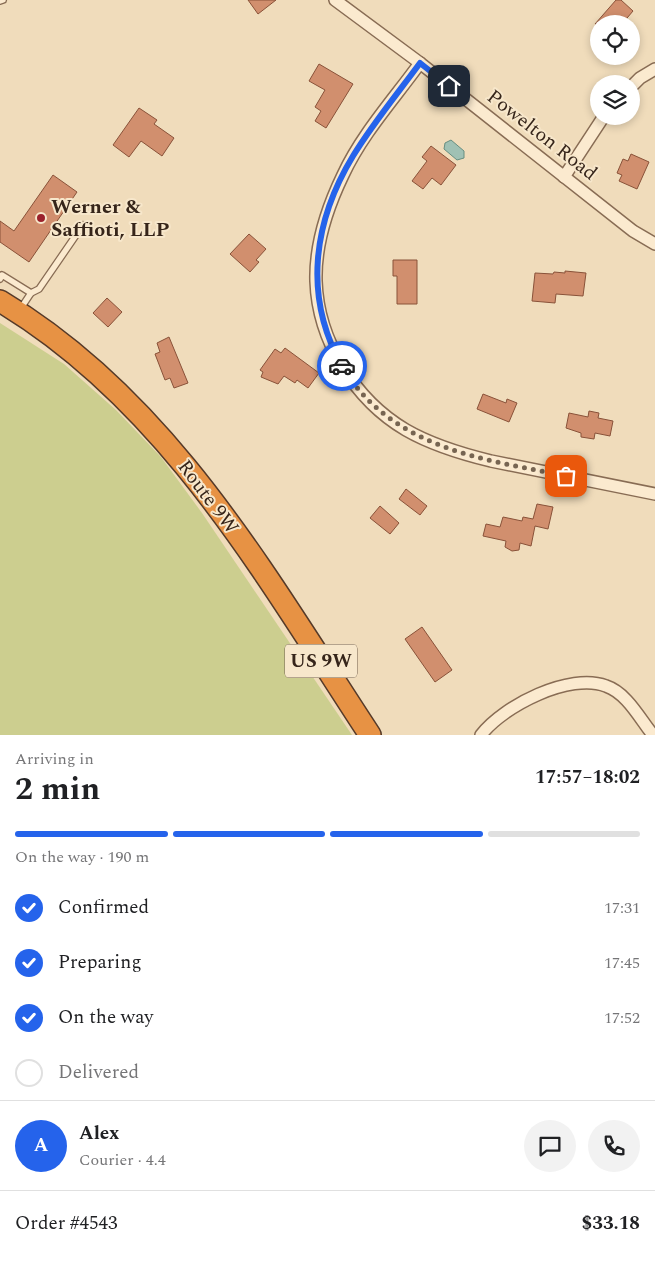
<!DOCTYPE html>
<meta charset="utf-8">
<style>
:root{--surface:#fff;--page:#f2f2f2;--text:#202124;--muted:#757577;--line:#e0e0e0;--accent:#2563eb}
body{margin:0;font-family:Spectral,serif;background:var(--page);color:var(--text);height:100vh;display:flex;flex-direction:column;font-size:19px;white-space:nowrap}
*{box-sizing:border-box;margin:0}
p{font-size:16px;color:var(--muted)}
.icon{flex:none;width:28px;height:28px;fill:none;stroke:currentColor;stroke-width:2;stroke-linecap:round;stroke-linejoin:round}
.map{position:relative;height:735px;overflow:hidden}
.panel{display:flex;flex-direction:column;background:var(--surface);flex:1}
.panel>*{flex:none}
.buttons{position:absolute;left:590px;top:15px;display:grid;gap:10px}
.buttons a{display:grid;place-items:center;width:50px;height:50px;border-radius:50%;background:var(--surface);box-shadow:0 2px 8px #0003;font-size:25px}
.pin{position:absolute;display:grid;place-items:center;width:42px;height:42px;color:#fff;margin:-21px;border-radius:10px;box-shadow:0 2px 8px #0006}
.courier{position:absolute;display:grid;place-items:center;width:50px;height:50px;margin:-25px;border:4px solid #2563eb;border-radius:50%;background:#fff;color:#222;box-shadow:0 1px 6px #0007}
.headline em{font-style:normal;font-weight:700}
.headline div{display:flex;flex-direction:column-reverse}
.headline{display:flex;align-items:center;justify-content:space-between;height:85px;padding:0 15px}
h1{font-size:32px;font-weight:700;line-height:38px}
.bar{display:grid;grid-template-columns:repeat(4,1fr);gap:8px 5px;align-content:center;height:60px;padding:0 15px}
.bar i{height:6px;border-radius:4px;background:var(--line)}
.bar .on{background:var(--accent)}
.bar p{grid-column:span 4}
.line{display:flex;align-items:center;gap:12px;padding:0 15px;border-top:1px solid var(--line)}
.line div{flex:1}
.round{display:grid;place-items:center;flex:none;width:52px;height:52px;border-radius:26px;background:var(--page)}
ol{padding:0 15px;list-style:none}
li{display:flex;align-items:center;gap:15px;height:55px}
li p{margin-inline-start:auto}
li .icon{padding:5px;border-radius:50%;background:var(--accent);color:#fff;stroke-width:4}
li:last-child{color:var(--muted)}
li i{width:28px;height:28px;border:2px solid var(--line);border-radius:50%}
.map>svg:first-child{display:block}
.green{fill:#ccce8f}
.water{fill:#a0c1b4;stroke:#678e81}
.building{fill:#d18f6e;stroke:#895239}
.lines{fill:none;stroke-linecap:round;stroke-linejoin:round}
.lane-casing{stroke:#886c54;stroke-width:8}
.street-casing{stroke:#886c54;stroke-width:14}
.highway-casing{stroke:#553a29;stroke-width:24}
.lane{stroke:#fbeacf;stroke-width:5.5}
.street{stroke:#fbeacf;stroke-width:11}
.highway{stroke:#e79244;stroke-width:21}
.done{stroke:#776552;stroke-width:5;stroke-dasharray:0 9}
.route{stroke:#2563eb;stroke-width:6}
.poi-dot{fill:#9b212c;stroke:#f7e7cb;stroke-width:2}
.labels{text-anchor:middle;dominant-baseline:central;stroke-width:4;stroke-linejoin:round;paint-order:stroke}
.shield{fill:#f7e7cb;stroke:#705f4f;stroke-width:1}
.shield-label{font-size:19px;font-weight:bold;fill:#36251a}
.street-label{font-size:20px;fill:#36251a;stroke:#f7e7cb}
.poi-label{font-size:20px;font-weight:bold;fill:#36251a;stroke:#f7e7cb;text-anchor:start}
</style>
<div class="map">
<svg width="655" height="735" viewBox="0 0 655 735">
<rect width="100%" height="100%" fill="#f0dcbb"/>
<!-- green -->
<polygon class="green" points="0,323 64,364 116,410 161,457 202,513 352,735 0,735"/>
<!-- water -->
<polygon class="water" points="451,140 464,151 464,158 457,160 444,149 445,143"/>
<!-- building -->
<g class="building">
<polygon points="248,0 276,0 258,14"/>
<polygon points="616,0 621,0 633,11 622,24 595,24"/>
<polygon points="319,64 353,84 326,128 315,121 321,111 315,107 325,90 309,81"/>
<polygon points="139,108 157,120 154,124 174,138 162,156 141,141 129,157 113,145"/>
<polygon points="431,146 456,165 441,185 432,178 423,189 412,181 427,161 422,157"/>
<polygon points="631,154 649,162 637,189 619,181 622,175 617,173 623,159 628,161"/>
<polygon points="53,175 77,192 29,262 0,242 0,221 14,231"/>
<polygon points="249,234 266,249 256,260 259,262 250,272 230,254"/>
<polygon points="393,260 417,260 417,304 397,304 397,276 393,276"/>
<polygon points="565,271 586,273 583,296 556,294 555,303 532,301 535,273 553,274 554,272 565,273"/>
<polygon points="107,298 122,312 108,327 93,313"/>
<polygon points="169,337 188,383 174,388 170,378 165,380 155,354 160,352 157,343"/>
<polygon points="285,348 319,373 308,388 297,380 295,383 284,376 278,384 261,377 263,372 260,370 275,349 281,353"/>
<polygon points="483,394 506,403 507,399 517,403 509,422 477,409"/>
<polygon points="589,411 599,413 598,418 613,421 610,436 595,433 594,439 581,437 581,433 566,428 569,413 588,417"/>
<polygon points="406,489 427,506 420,515 399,499"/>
<polygon points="537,504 553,507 548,529 535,526 531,546 520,543 519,550 512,551 505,547 506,541 483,536 486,524 500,527 503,517 522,521 523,517 533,519"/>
<polygon points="380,506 399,523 390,534 370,518"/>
<polygon points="422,627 452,670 435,682 405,639"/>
</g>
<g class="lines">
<defs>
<g id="lane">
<polyline points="0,1 3,0"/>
<polyline points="0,279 2,275 31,293"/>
<polyline points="19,311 31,293 39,289 83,225"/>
</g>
<g id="street">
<polyline points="335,0 420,63 633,231 655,244"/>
<path d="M 420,63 C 394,99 362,134 343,175 C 328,206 315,245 316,281 C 318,341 355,400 406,430 C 432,445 462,454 491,461 L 655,494"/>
<polyline points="631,87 640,78 655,69"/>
<polyline points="564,177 604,116"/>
<path d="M 481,735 C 503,706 570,672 606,686 C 627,693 640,719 653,735"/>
</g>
<path id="highway" d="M 0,301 C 168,401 266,577 370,735"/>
</defs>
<!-- lane casing -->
<use href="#lane" class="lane-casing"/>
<!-- street casing -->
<use href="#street" class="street-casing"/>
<!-- highway casing -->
<use href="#highway" class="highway-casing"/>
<!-- lane -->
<use href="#lane" class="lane"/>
<!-- street -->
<use href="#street" class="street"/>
<!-- highway -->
<use href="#highway" class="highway"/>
</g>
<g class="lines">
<!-- done -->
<path class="done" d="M 342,366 C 391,448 481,459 566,476"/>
<!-- route -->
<path class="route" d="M 342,366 C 303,297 313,222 353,156 C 373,123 398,93 420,63 L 449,86"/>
</g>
<!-- markers -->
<circle class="poi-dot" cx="41" cy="218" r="5"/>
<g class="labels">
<!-- shield labels -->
<rect class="shield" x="285" y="644.5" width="72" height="33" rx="4"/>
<g class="shield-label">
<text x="321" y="661">US 9W</text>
</g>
<!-- street labels -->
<g class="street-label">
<text transform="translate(542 135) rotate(38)">Powelton Road</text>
<text transform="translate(208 497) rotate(53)">Route 9W</text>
</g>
<!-- poi labels -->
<g class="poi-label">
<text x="51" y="207">Werner &amp;<tspan x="51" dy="23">Saffioti, LLP</tspan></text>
</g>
</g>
</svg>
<div class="buttons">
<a><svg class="icon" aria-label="locate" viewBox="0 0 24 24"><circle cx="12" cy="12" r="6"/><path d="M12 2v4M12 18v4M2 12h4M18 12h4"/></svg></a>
<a><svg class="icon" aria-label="layers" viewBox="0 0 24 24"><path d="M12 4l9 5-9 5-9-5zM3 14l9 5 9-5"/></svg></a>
</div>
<div class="pin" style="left:566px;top:476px;background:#ea580c"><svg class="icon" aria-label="bag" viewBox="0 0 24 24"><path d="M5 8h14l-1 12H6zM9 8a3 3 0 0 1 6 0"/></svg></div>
<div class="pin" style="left:449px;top:86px;background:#1f2937"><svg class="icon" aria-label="home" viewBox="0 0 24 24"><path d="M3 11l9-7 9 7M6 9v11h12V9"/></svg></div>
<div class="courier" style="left:342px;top:366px"><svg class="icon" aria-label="car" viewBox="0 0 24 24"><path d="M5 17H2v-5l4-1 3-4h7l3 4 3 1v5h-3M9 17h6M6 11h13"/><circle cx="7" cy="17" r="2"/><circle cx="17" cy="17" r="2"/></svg></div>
</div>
<section class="panel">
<div class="headline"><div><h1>2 min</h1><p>Arriving in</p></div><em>17:57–18:02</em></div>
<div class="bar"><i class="on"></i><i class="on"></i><i class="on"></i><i></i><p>On the way · 190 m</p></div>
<ol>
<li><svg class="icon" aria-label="check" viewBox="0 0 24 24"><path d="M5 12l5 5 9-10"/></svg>Confirmed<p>17:31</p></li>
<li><svg class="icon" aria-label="check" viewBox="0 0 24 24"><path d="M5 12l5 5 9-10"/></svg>Preparing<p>17:45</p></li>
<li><svg class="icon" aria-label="check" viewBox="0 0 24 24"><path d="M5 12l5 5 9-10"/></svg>On the way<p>17:52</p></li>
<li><i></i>Delivered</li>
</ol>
<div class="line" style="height:90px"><b class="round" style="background:var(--accent);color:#fff">A</b><div><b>Alex</b><p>Courier · 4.4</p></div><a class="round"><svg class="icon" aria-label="chat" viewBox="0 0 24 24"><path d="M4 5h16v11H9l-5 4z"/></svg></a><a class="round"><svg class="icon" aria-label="phone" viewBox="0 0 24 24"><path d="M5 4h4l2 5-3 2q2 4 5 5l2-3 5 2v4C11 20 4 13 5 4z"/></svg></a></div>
<div class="line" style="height:65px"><div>Order #4543</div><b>$33.18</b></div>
</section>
